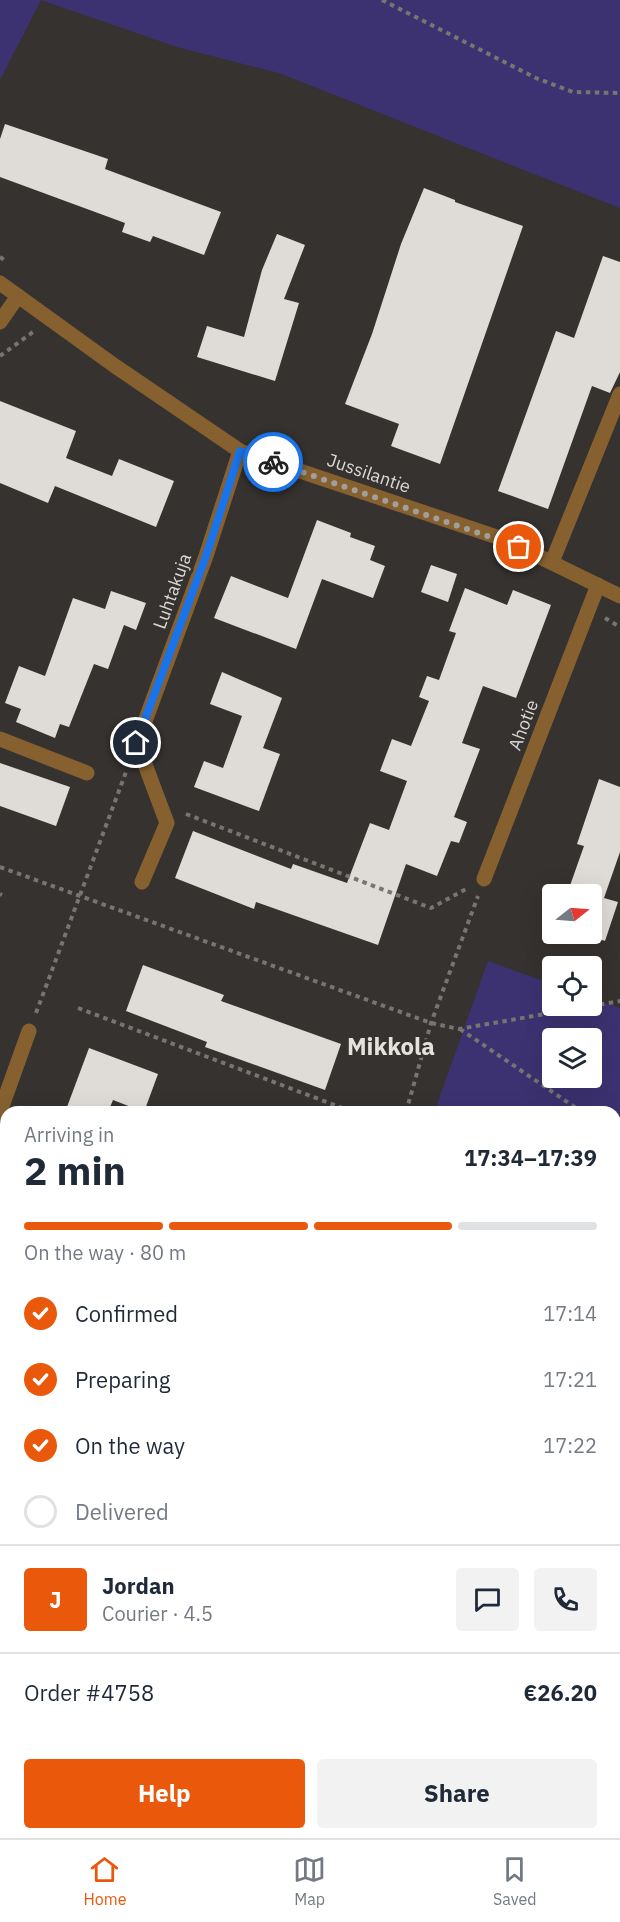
<!DOCTYPE html>
<meta charset="utf-8">
<style>
:root{--surface:#fff;--page:#f2f2f3;--text:#1f2937;--muted:#747a83;--line:#e0e1e3;--accent:#ea580c}
body{margin:0;font-family:"IBM Plex Sans",sans-serif;background:var(--page);color:var(--text);height:100vh;display:flex;flex-direction:column;font-size:22px;white-space:nowrap}
*{box-sizing:border-box;margin:0}
p{font-size:20px;color:var(--muted)}
.icon{flex:none;width:33px;height:33px;fill:none;stroke:currentColor;stroke-width:2;stroke-linecap:round;stroke-linejoin:round}
.map{position:relative;flex:1;overflow:hidden}
.sheet{position:absolute;left:0px;top:1106px;width:621px;height:734px;display:flex;flex-direction:column;background:var(--surface);border-radius:18px 18px 0 0;box-shadow:0 6px 24px #0002}
.sheet>*{flex:none}
.needle{width:39px;rotate:73deg}
.buttons{position:absolute;left:542px;top:884px;display:grid;gap:12px}
.buttons a{display:grid;place-items:center;width:60px;height:60px;border-radius:6px;background:var(--surface);box-shadow:0 6px 24px #0002;font-size:30px}
.pin{position:absolute;display:grid;place-items:center;width:51px;height:51px;color:#fff;margin:-26px;border:3px solid #fff;border-radius:50%;box-shadow:0 2px 6px #0007}
.courier{position:absolute;display:grid;place-items:center;width:60px;height:60px;margin:-30px;border:4px solid #1a73e8;border-radius:50%;background:#fff;color:#222;box-shadow:0 2px 8px #0007}
.head em{font-style:normal;font-weight:700}
.head div{display:flex;flex-direction:column-reverse}
.head{display:flex;align-items:center;justify-content:space-between;height:102px;padding:0 24px}
h1{font-size:39px;font-weight:700;line-height:45px}
.bar{display:grid;grid-template-columns:repeat(4,1fr);gap:9px 6px;align-content:center;height:72px;padding:0 24px}
.bar i{height:8px;border-radius:4px;background:var(--line)}
.bar .on{background:var(--accent)}
.bar p{grid-column:span 4}
.line{display:flex;align-items:center;gap:15px;padding:0 24px;border-top:2px solid var(--line)}
.line div{flex:1}
.round{display:grid;place-items:center;flex:none;width:63px;height:63px;border-radius:6px;background:var(--page)}
ol{padding:0 24px;list-style:none}
li{display:flex;align-items:center;gap:18px;height:66px}
li p{margin-inline-start:auto}
li .icon{padding:6px;border-radius:50%;background:var(--accent);color:#fff;stroke-width:4}
li:last-child{color:var(--muted)}
li i{width:33px;height:33px;border:3px solid var(--line);border-radius:50%}
.action{display:flex;gap:12px;margin-top:auto;padding:12px 24px}
.action a{flex:1;height:69px;border-radius:6px;background:var(--accent);color:#fff;font-size:24px;font-weight:700;line-height:69px;text-align:center}
.action a+a{background:var(--page);color:var(--text)}
.tab-bar{display:flex;justify-content:space-around;align-items:center;height:84px;border-top:2px solid var(--line);background:var(--surface);font-size:16px;color:var(--muted)}
.tab-bar a{display:grid;justify-items:center;gap:3px}
.tab-bar .on{color:var(--accent)}
.map>svg:first-child{display:block}
.green{fill:#3d3271;fill-rule:evenodd}
.building{fill:#dfdcd8}
.lines{fill:none;stroke-linecap:round;stroke-linejoin:round}
.path{stroke:#777572;stroke-width:4;stroke-dasharray:4.5 4.5;stroke-linecap:butt}
.minor{stroke:#86612f;stroke-width:15}
.done{stroke:#a09f9c;stroke-width:6;stroke-dasharray:0 10.8}
.route{stroke:#1a73e8;stroke-width:8}
.labels{text-anchor:middle;dominant-baseline:central;stroke-width:6;stroke-linejoin:round;paint-order:stroke}
.street-label{font-size:18px;fill:#dad9d7;stroke:#35322f}
.district-label{font-size:24px;font-weight:bold;fill:#e5e2de;stroke:#35322f}
</style>
<div class="map">
<svg width="620" height="1838" viewBox="0 0 620 1838">
<rect width="100%" height="100%" fill="#35322f"/>
<!-- green -->
<g class="green">
<polygon points="0,0 620,0 620,208 279,73 177,47 41,0 0,80"/>
<path d="M 488,961 L 552,984 L 552,1005 L 591,1005 L 591,998 L 620,1008 L 620,1176 L 615,1174 L 615,1112 L 435,1110 ZM 552,1038 L 591,1038 L 591,1077 L 552,1077 Z"/>
</g>
<!-- building -->
<g class="building">
<polygon points="5,124 108,159 105,169 221,212 204,255 153,236 150,242 122,232 125,223 0,177 0,139"/>
<polygon points="424,188 455,200 455,202 523,226 440,464 391,446 399,424 345,404 372,334 401,244"/>
<polygon points="277,234 305,245 284,299 299,303 275,381 197,357 207,326 244,337 262,270"/>
<polygon points="603,256 620,262 620,372 610,393 592,386 548,509 498,491 556,331 574,338"/>
<polygon points="0,401 76,431 66,458 112,476 119,459 174,481 156,527 55,486 48,503 0,483"/>
<polygon points="317,520 351,533 350,537 375,546 370,560 385,566 373,598 322,579 296,649 214,618 231,576 288,598"/>
<polygon points="431,565 457,574 448,602 421,592"/>
<polygon points="465,588 507,605 513,590 551,605 516,698 483,686 462,743 480,749 454,817 467,822 459,843 451,841 437,876 406,864 378,945 256,902 254,909 175,878 193,831 291,869 293,864 347,883 370,823 389,830 407,781 380,771 392,739 411,746 429,701 419,697 427,676 439,680 456,633 449,631"/>
<polygon points="111,591 146,603 136,630 124,625 108,669 94,664 69,727 60,724 55,738 16,722 21,709 5,703 19,666 45,676 73,598 105,609"/>
<polygon points="222,672 282,698 263,748 280,754 259,811 194,787 204,761 223,768 242,716 210,704"/>
<polygon points="0,763 70,787 56,826 0,806"/>
<polygon points="599,779 620,787 620,852 604,898 618,902 605,941 582,933 591,933 591,894 567,894 584,846 577,844"/>
<polygon points="143,965 224,995 221,1001 341,1044 325,1090 205,1047 207,1042 126,1011"/>
<polygon points="89,1048 158,1074 144,1112 113,1100 108,1112 79,1112 67,1107"/>
</g>
<g class="lines">
<!-- path -->
<g class="path">
<polyline points="382,0 536,78 573,92 620,93"/>
<polyline points="0,257 7,262"/>
<polyline points="0,356 33,332"/>
<polyline points="605,618 620,627"/>
<polyline points="186,814 431,908 468,888"/>
<polyline points="0,867 431,1023 459,1029 620,1001"/>
<polyline points="0,894 2,895"/>
<polyline points="78,1008 353,1112"/>
<polyline points="36,1013 126,772"/>
<polyline points="460,1029 582,1112"/>
<polyline points="406,1112 431,1023 478,896"/>
<polyline points="615,1134 620,1137"/>
<polyline points="0,1524 6,1526"/>
</g>
<!-- minor -->
<g class="minor">
<polyline points="0,283 115,366 240,451 503,539 620,596"/>
<polyline points="0,322 18,296"/>
<polyline points="552,562 620,394"/>
<polyline points="0,739 87,773"/>
<polyline points="484,879 598,585"/>
<polyline points="142,882 167,823 137,743 206,556 240,451"/>
<polyline points="0,1112 29,1031"/>
<polyline points="0,1552 6,1554"/>
<polyline points="615,1587 620,1577"/>
<polyline points="0,1678 6,1689"/>
<polyline points="0,1711 6,1695"/>
<polyline points="64,1833 65,1838"/>
<polyline points="600,1833 602,1838"/>
<polyline points="146,1838 148,1833"/>
<polyline points="304,1838 306,1833"/>
<polyline points="496,1838 498,1833"/>
</g>
</g>
<g class="lines">
<!-- done -->
<polyline class="done" points="273,462 519,547"/>
<!-- route -->
<polyline class="route" points="136,743 206,556 240,451 273,462"/>
</g>
<g class="labels">
<!-- street labels -->
<g class="street-label">
<text transform="translate(369 473) rotate(19)">Jussilantie</text>
<text transform="translate(172 591) rotate(-70)">Luhtakuja</text>
<text transform="translate(523 725) rotate(-69)">Ahotie</text>
</g>
<!-- district labels -->
<g class="district-label">
<text x="391" y="1046">Mikkola</text>
</g>
</g>
</svg>
<div class="buttons">
<a><svg class="needle" viewBox="-14 -14 28 28"><path d="M0-13l5 13h-10z" fill="#e53935"/><path d="M0 13l5-13h-10z" fill="#747a83"/></svg></a>
<a><svg class="icon" aria-label="locate" viewBox="0 0 24 24"><circle cx="12" cy="12" r="6"/><path d="M12 2v4M12 18v4M2 12h4M18 12h4"/></svg></a>
<a><svg class="icon" aria-label="layers" viewBox="0 0 24 24"><path d="M12 4l9 5-9 5-9-5zM3 14l9 5 9-5"/></svg></a>
</div>
<div class="pin" style="left:519px;top:547px;background:#ea580c"><svg class="icon" aria-label="bag" viewBox="0 0 24 24"><path d="M5 8h14l-1 12H6zM9 8a3 3 0 0 1 6 0"/></svg></div>
<div class="pin" style="left:136px;top:743px;background:#1f2937"><svg class="icon" aria-label="home" viewBox="0 0 24 24"><path d="M3 11l9-7 9 7M6 9v11h12V9"/></svg></div>
<div class="courier" style="left:273px;top:462px"><svg class="icon" aria-label="bike" viewBox="0 0 24 24"><circle cx="6" cy="16" r="4"/><circle cx="18" cy="16" r="4"/><path d="M6 16l4-8h5l3 8M10 8l3 8H6M13 5h3"/></svg></div>
<section class="sheet">
<div class="head"><div><h1>2 min</h1><p>Arriving in</p></div><em>17:34–17:39</em></div>
<div class="bar"><i class="on"></i><i class="on"></i><i class="on"></i><i></i><p>On the way · 80 m</p></div>
<ol>
<li><svg class="icon" aria-label="check" viewBox="0 0 24 24"><path d="M5 12l5 5 9-10"/></svg>Confirmed<p>17:14</p></li>
<li><svg class="icon" aria-label="check" viewBox="0 0 24 24"><path d="M5 12l5 5 9-10"/></svg>Preparing<p>17:21</p></li>
<li><svg class="icon" aria-label="check" viewBox="0 0 24 24"><path d="M5 12l5 5 9-10"/></svg>On the way<p>17:22</p></li>
<li><i></i>Delivered</li>
</ol>
<div class="line" style="height:108px"><b class="round" style="background:var(--accent);color:#fff">J</b><div><b>Jordan</b><p>Courier · 4.5</p></div><a class="round"><svg class="icon" aria-label="chat" viewBox="0 0 24 24"><path d="M4 5h16v11H9l-5 4z"/></svg></a><a class="round"><svg class="icon" aria-label="phone" viewBox="0 0 24 24"><path d="M5 4h4l2 5-3 2q2 4 5 5l2-3 5 2v4C11 20 4 13 5 4z"/></svg></a></div>
<div class="line" style="height:78px"><div>Order #4758</div><b>€26.20</b></div>
<div class="action"><a>Help</a><a>Share</a></div>
</section>
</div>
<nav class="tab-bar">
<a class="on"><svg class="icon" aria-label="home" viewBox="0 0 24 24"><path d="M3 11l9-7 9 7M6 9v11h12V9"/></svg>Home</a>
<a><svg class="icon" aria-label="map" viewBox="0 0 24 24"><path d="M3 6l6-2 6 2 6-2v14l-6 2-6-2-6 2zM9 4v14M15 6v14"/></svg>Map</a>
<a><svg class="icon" aria-label="saved" viewBox="0 0 24 24"><path d="M7 4h10v16l-5-4-5 4z"/></svg>Saved</a>
</nav>
